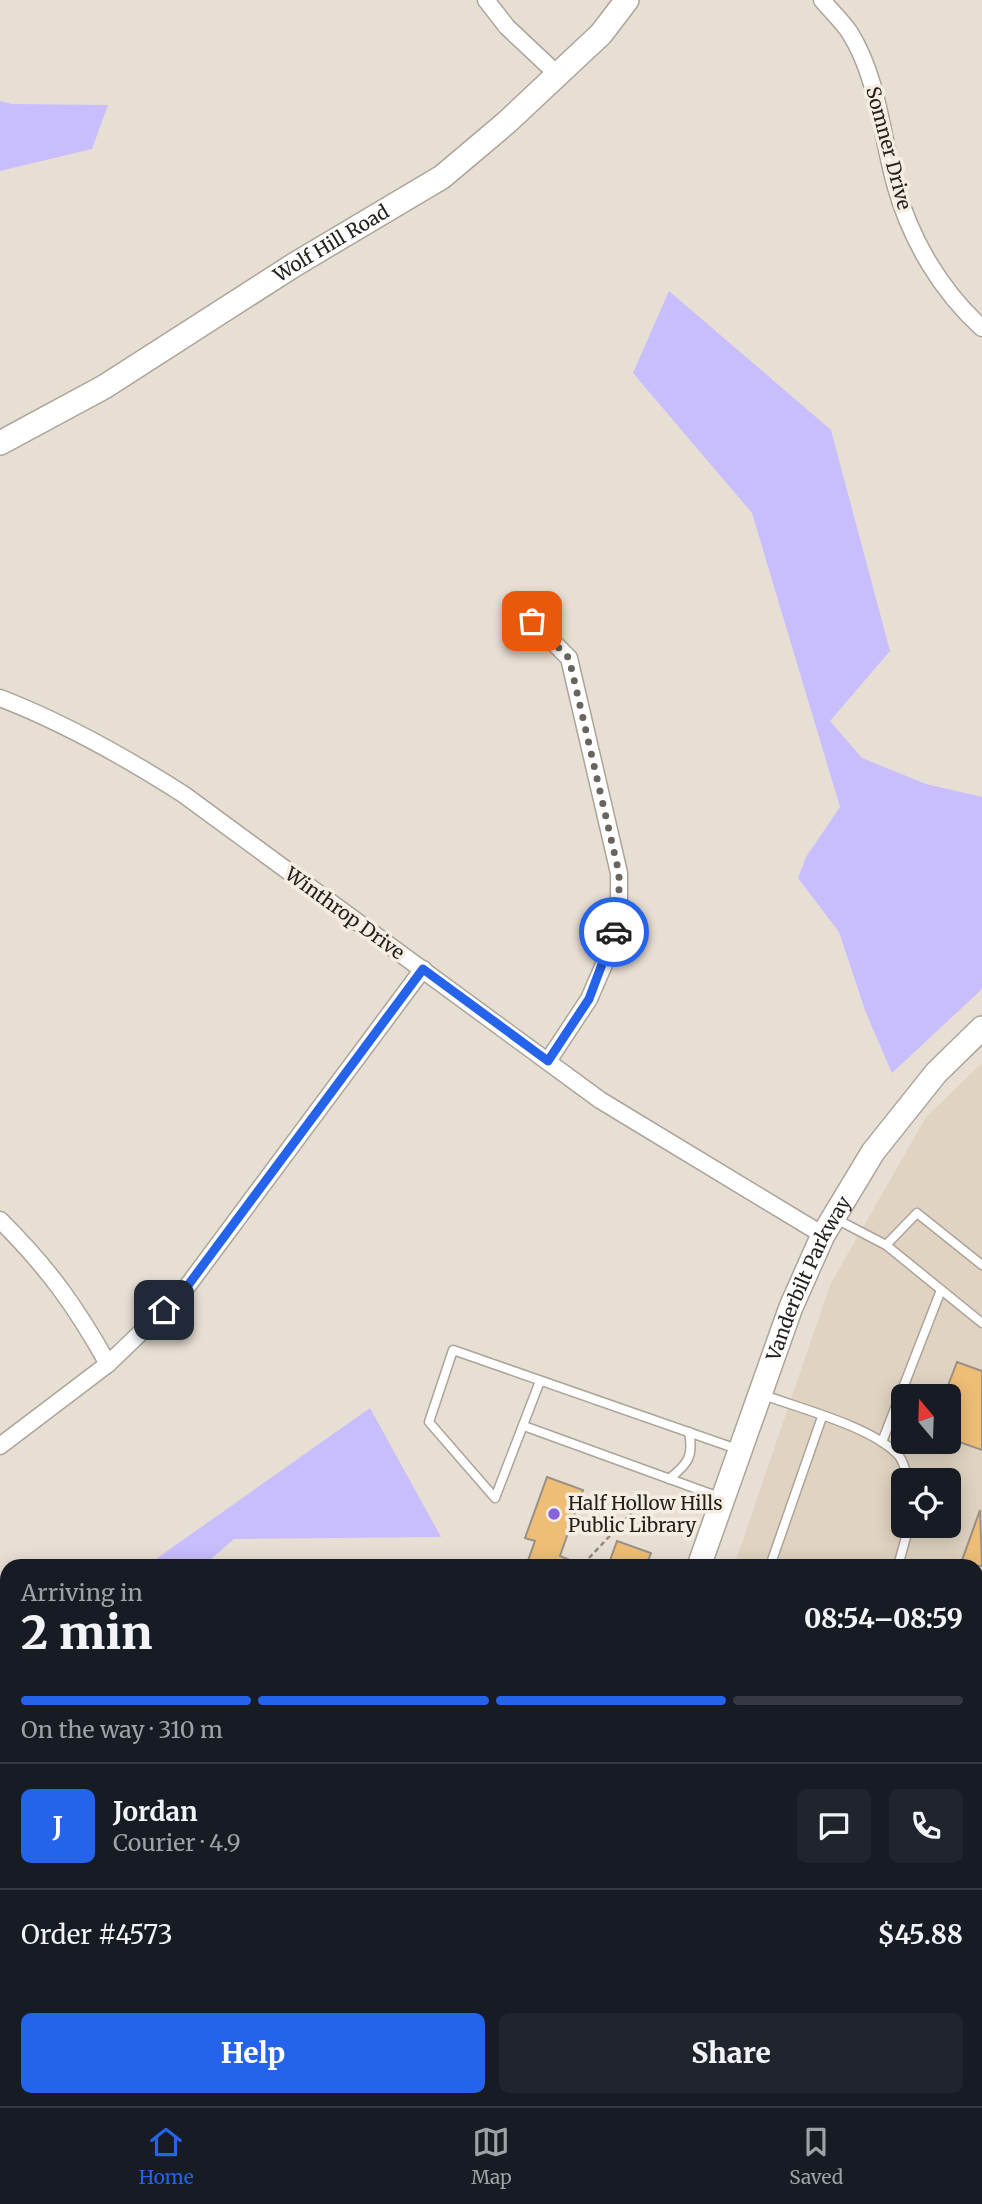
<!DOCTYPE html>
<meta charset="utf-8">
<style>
:root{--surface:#171b24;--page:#20242c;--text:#f1f3f6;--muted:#9ea1a6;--line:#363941;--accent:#2563eb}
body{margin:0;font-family:Merriweather,serif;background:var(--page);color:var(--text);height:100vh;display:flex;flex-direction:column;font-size:26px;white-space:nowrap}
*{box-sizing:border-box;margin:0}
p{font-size:23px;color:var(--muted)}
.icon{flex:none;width:38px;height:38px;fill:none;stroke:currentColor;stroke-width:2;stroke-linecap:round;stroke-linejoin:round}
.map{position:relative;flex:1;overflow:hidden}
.details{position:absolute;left:0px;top:1559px;width:984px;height:548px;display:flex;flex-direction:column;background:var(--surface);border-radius:21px 21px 0 0;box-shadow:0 4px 18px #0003}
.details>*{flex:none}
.needle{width:46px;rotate:341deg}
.controls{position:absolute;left:891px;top:1384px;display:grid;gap:14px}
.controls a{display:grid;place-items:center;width:70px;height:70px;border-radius:10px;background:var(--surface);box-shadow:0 4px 18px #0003;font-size:35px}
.pin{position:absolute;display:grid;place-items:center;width:60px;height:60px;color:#fff;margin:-30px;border-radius:14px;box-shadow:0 4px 10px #0006}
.courier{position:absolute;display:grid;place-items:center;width:70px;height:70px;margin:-35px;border:5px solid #2563eb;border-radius:50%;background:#fff;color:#222;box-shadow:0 2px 9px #0007}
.head em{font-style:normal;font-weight:800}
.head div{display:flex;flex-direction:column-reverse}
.head{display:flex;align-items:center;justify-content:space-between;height:119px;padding:0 21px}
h1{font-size:46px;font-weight:800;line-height:52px}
.bar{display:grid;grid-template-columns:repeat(4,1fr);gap:10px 7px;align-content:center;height:84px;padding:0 21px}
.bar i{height:9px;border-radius:5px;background:var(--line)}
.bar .current{background:var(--accent)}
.bar p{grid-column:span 4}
.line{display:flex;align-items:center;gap:18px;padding:0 21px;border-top:2px solid var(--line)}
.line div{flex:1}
.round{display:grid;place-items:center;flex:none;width:74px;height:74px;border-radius:10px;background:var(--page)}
.button{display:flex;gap:14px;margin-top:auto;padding:14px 21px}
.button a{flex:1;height:80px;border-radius:10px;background:var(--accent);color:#fff;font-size:28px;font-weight:800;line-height:80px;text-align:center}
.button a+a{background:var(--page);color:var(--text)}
.dock{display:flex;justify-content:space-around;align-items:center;height:98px;border-top:2px solid var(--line);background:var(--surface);font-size:19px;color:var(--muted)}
.dock a{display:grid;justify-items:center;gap:4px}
.dock .current{color:var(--accent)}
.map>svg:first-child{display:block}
.built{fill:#e0d3c1;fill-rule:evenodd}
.green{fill:#c8bdfd}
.building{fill:#eebe77;stroke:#999186;stroke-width:2}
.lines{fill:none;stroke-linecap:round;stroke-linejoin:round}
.lane-casing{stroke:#aca499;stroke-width:11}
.street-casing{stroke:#aca499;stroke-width:19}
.secondary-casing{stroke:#aca499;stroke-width:26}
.path{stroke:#8f8981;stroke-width:2.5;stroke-dasharray:5 3.5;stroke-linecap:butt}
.lane{stroke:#fff;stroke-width:8}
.street{stroke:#fff;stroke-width:16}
.secondary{stroke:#fff;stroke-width:23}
.done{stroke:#69645d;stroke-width:7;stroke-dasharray:0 12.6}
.route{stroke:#2563eb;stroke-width:9}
.poi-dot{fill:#8664df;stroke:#f5ede1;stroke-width:2.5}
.labels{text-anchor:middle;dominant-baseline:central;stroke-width:7;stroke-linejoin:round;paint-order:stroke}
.street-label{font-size:19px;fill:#24211d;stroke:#f5ede1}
.poi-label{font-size:19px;fill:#24211d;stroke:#f5ede1;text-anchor:start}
</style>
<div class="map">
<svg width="982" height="2106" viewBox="0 0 982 2106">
<rect width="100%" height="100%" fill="#e8dfd4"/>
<!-- built -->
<path class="built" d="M 982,1063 L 982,2106 L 668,2106 L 663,2100 L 976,2100 L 976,1566 L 734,1566 L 830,1285 L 926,1117 ZM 903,1396 L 948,1396 L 948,1442 L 903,1442 ZM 903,1480 L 948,1480 L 948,1526 L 903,1526 Z"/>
<!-- green -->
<g class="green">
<polygon points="0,101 12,104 108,105 92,149 0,171"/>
<polygon points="669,291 831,430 890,651 830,721 862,758 926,784 982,797 982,989 892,1073 866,1013 839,932 798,878 806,857 840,807 752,513 633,373"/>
<polygon points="370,1408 441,1537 234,1539 203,1566 146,1566"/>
</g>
<!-- building -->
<g class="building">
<polygon points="957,1362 982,1371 982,1450 948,1438 948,1396 944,1396"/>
<polygon points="547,1477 583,1490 560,1556 584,1566 526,1566 535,1541 525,1538"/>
<polygon points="980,1510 982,1566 960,1566"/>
<polygon points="617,1541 651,1553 646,1566 608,1566"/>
</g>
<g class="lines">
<defs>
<g id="lane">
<polyline points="836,1219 886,1245 982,1323"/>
<polyline points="886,1245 917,1213 982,1265"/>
<polyline points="540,1381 495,1498 429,1422 453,1350 737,1449"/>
<path d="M 761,1394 C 798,1408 874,1427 899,1456 C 904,1462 906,1472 908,1480"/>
<polyline points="524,1426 722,1498"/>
<polyline points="882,1442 941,1290"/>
<path d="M 669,1479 C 688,1464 694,1456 689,1432"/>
<polyline points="770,1566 822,1417"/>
<polyline points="898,1566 909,1526"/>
<polyline points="777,2100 781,2106"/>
<polyline points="826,2106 828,2100"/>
</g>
<g id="street">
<polyline points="486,0 507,27 557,74"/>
<path d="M 822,0 C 831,11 842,21 850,33 C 879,80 881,135 896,187 C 911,240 941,291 982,328"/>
<polyline points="532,621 569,658 619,873 619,915 609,953 589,999 548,1061"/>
<path d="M 0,698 C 65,723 125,757 183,794 L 600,1100 L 823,1235"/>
<path d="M 0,1220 C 48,1268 75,1305 108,1364"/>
<polyline points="0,1446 108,1364 183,1292 423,969"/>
<polyline points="0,2060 7,2055"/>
</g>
<g id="secondary">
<path id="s1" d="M 0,443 L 104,387 L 294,265 L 442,177 L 506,123 L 601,34 L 627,0"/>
<path id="s2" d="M 699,1566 L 791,1307 L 823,1235 L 873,1152 L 936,1073 L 982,1028"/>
<polyline points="514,2106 516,2100"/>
</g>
</defs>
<!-- lane casing -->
<use href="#lane" class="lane-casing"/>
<!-- street casing -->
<use href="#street" class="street-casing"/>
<!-- secondary casing -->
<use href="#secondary" class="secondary-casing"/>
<!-- path -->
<polyline class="path" points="589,1558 639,1505"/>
<!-- lane -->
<use href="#lane" class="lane"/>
<!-- street -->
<use href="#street" class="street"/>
<!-- secondary -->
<use href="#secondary" class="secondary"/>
</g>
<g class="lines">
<!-- done -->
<polyline class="done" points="532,621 569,658 619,873 619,915 614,932"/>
<!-- route -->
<polyline class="route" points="164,1310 183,1292 423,969 548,1061 589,999 614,932"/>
</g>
<!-- markers -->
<circle class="poi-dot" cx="554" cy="1514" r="7"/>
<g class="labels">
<!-- street labels -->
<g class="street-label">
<text transform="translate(889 148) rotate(75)">Somner Drive</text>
<text stroke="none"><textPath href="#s1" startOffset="387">Wolf Hill Road</textPath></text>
<text transform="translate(345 913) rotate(36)">Winthrop Drive</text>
<text stroke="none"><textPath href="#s2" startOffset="308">Vanderbilt Parkway</textPath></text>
</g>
<!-- poi labels -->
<g class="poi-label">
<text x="568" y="1503">Half Hollow Hills<tspan x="568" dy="22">Public Library</tspan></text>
</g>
</g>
</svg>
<div class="controls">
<a><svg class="needle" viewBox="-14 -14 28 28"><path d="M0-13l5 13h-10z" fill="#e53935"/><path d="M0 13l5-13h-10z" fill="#9ea1a6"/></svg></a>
<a><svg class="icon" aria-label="locate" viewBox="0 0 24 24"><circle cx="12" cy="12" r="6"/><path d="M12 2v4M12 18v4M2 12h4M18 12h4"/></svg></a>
</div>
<div class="pin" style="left:532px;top:621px;background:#ea580c"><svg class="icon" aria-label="bag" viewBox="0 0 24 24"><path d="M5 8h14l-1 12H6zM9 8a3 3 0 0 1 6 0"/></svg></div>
<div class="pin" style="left:164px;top:1310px;background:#1f2937"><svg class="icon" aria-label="home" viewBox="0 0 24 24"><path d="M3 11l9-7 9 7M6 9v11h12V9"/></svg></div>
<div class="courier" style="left:614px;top:932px"><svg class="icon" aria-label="car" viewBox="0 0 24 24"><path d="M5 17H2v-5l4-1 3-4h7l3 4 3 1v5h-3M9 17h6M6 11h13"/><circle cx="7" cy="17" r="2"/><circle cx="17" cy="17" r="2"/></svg></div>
<section class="details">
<div class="head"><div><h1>2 min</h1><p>Arriving in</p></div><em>08:54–08:59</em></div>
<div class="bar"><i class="current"></i><i class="current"></i><i class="current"></i><i></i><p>On the way · 310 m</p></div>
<div class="line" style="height:126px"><b class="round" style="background:var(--accent);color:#fff">J</b><div><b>Jordan</b><p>Courier · 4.9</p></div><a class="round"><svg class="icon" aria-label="chat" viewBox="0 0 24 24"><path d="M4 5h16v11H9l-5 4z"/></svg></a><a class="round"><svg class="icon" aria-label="phone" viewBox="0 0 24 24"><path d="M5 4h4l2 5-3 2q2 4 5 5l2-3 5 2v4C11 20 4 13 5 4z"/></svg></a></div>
<div class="line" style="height:91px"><div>Order #4573</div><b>$45.88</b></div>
<div class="button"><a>Help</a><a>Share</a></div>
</section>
</div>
<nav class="dock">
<a class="current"><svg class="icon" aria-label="home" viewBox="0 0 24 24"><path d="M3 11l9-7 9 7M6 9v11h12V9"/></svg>Home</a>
<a><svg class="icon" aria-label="map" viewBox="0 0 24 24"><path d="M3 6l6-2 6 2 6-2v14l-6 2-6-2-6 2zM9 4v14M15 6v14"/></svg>Map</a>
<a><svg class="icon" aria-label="saved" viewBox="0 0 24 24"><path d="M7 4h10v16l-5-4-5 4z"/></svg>Saved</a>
</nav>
